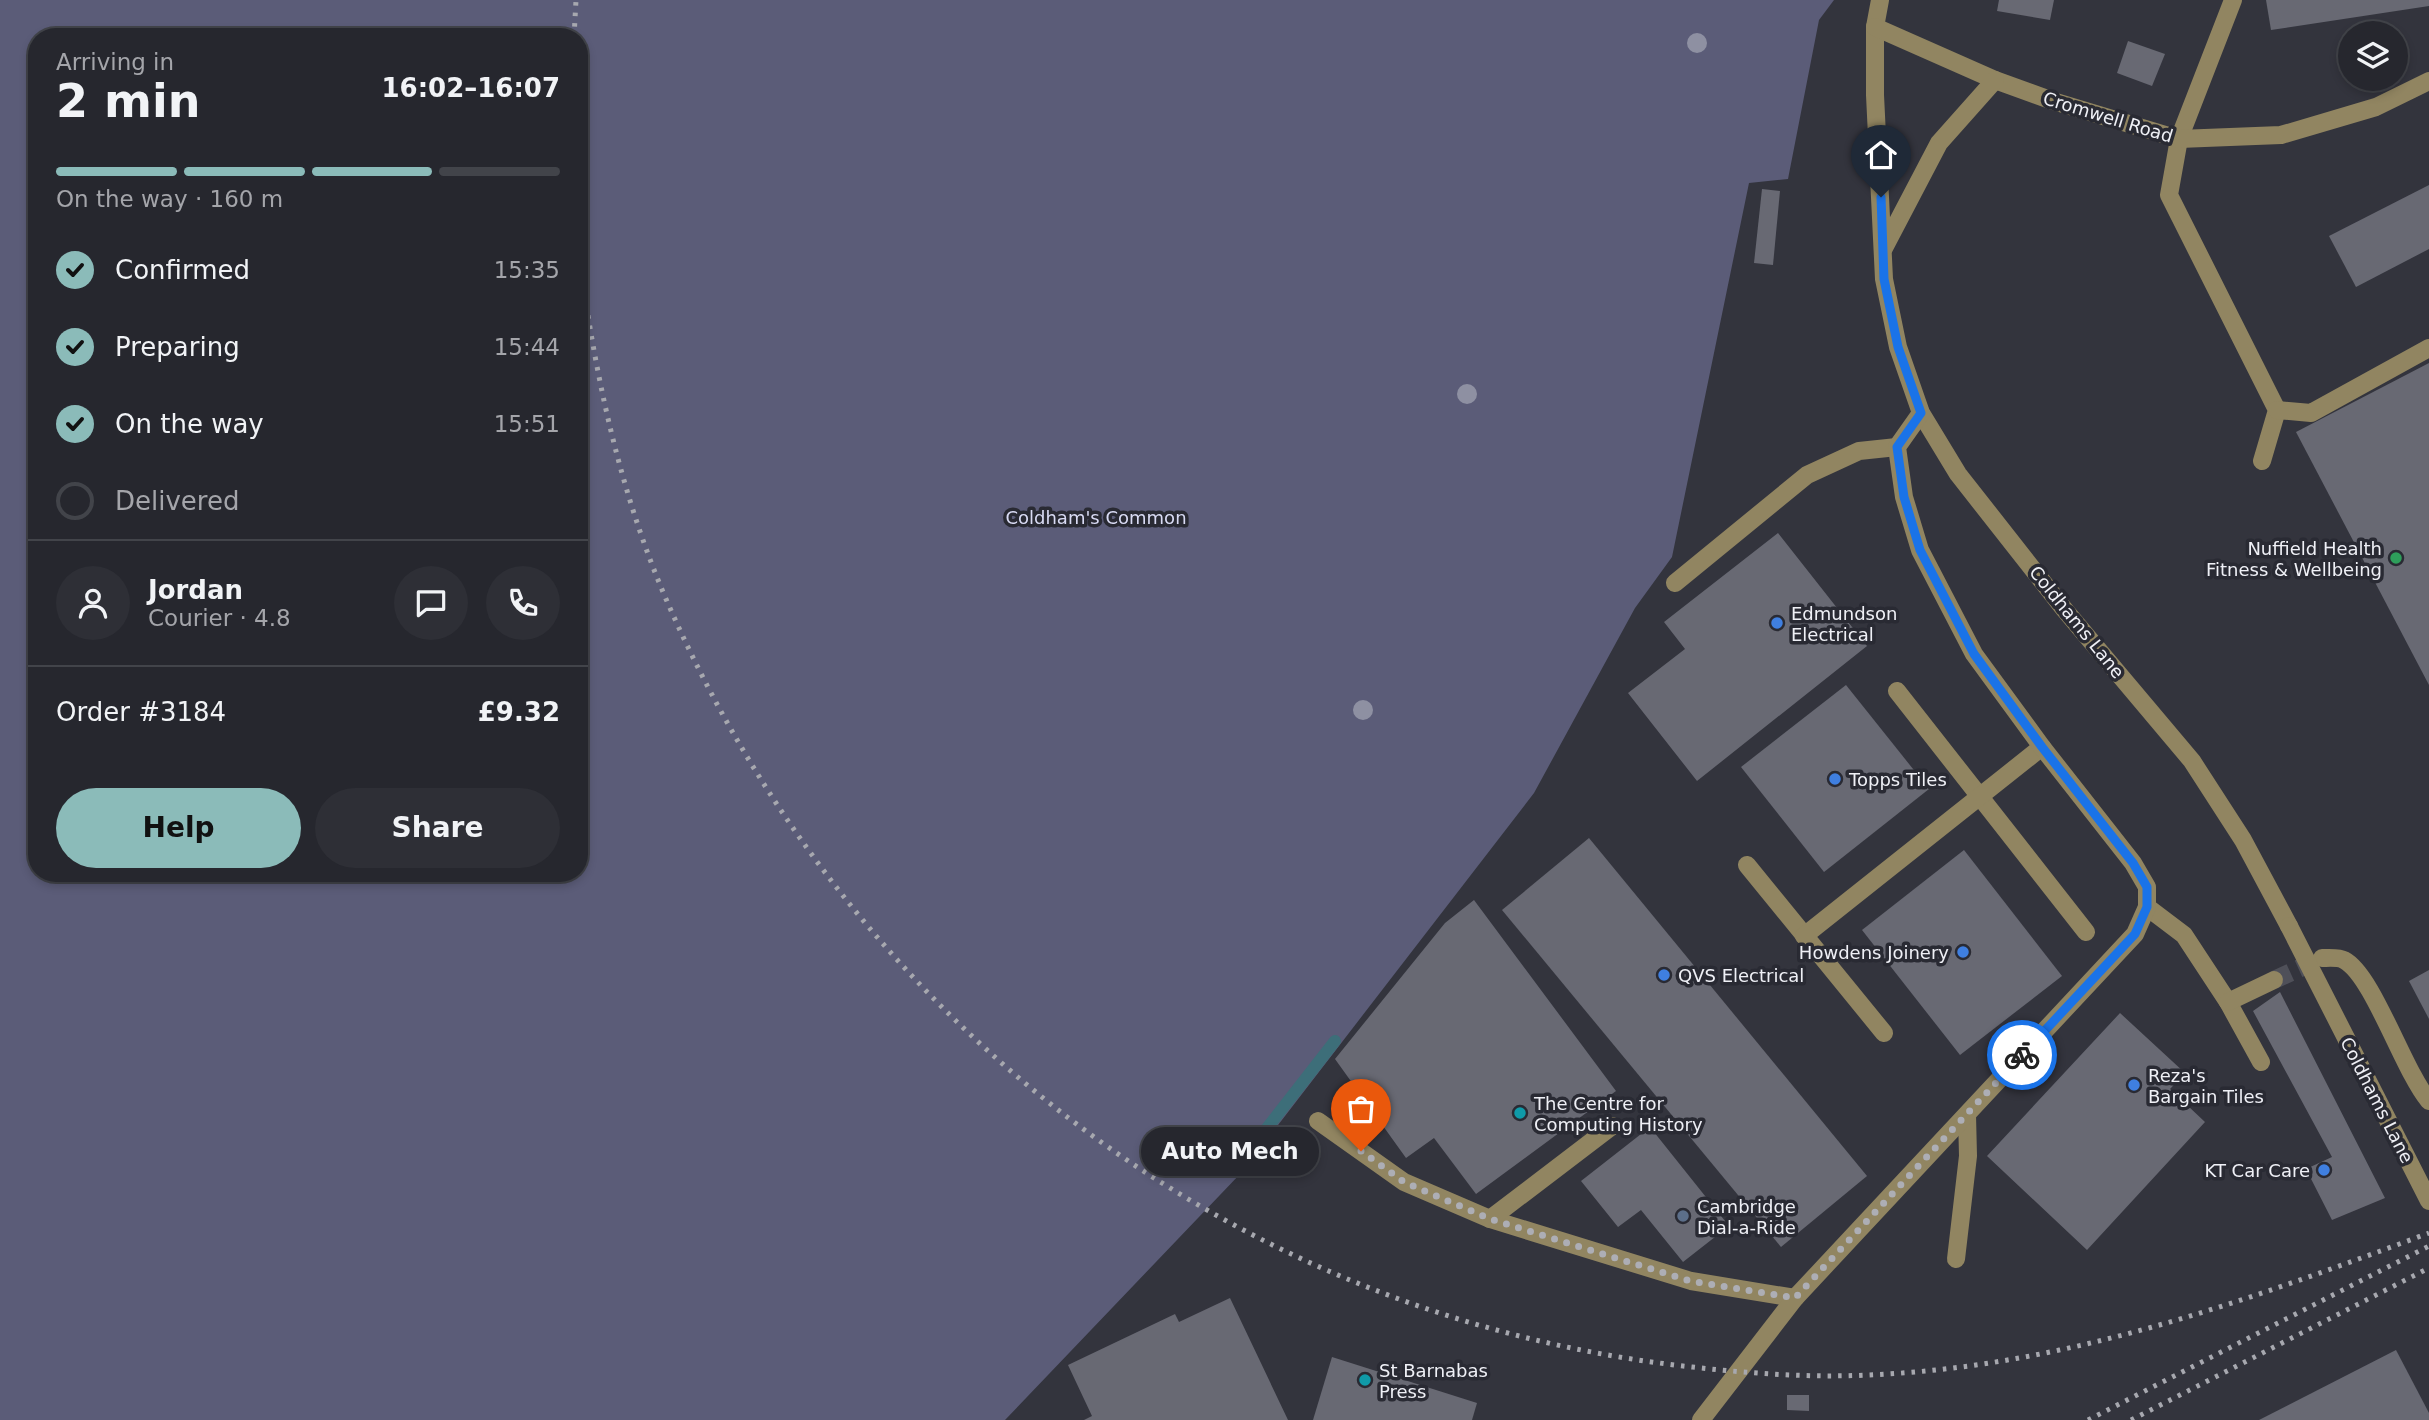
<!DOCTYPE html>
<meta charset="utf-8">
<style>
:root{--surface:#26272e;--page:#2e2f36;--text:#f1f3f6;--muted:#a4a5aa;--line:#42444a;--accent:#8bbbb9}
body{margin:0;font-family:"DejaVu Sans",sans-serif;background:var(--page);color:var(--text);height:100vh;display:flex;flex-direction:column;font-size:26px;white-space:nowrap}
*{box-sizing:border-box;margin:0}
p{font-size:23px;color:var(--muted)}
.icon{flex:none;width:38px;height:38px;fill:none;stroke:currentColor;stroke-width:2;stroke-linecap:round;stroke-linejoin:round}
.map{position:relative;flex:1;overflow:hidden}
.sheet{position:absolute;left:28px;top:28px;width:560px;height:854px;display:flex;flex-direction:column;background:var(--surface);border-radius:28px;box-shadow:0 4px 10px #0003,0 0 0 2px var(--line)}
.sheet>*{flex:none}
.tools{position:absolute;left:2338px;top:21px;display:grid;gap:14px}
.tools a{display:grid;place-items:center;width:70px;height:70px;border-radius:50%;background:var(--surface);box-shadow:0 4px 10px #0003,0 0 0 2px var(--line);font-size:35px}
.pin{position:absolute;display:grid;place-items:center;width:60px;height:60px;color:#fff;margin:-72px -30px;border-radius:50% 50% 50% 0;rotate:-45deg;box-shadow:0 0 7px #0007}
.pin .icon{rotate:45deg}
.courier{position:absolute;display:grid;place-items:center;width:70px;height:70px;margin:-35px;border:5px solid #1a73e8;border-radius:50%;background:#fff;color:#222;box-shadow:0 2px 9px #0007}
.bubble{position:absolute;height:49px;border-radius:24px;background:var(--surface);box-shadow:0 4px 10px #0003,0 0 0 2px var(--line);font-size:23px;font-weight:700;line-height:49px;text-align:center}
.summary em{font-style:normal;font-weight:700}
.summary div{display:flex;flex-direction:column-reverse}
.summary{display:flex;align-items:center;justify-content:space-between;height:119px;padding:0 28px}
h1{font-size:46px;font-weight:700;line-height:52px}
.bar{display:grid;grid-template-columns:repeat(4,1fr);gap:10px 7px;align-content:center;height:84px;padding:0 28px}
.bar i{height:9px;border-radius:5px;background:var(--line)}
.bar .selected{background:var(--accent)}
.bar p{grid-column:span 4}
.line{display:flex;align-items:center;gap:18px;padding:0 28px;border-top:2px solid var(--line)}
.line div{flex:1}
.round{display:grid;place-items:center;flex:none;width:74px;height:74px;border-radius:37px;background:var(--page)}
ol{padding:0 28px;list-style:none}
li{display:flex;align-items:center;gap:21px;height:77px}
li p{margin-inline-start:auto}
li .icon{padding:7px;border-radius:50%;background:var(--accent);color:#111;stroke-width:4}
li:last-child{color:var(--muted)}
li i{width:38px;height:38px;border:4px solid var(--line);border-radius:50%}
.action{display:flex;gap:14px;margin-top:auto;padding:14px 28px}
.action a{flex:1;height:80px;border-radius:42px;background:var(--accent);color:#111;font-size:28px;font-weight:700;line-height:80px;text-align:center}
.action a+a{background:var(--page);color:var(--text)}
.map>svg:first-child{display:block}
.green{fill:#5b5c78;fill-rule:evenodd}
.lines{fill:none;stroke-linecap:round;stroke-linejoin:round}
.stream{stroke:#3d6e79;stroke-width:12}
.building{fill:#686973}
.minor-tunnel{stroke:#4f5059;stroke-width:18;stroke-dasharray:18 9;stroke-linecap:butt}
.minor{stroke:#918561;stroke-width:18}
.rail{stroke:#a7a8af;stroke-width:5;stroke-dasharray:3.5 7;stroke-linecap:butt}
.minor-bridge{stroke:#918561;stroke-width:18}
.tree{fill:#8e90a2}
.done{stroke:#adaeb5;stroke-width:7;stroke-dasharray:0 12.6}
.route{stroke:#1a73e8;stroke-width:9}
.leisure-dot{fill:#2e9e5b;stroke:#292a33;stroke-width:2.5}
.shop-dot{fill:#3f7fe0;stroke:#292a33;stroke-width:2.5}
.culture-dot{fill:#0f9aa8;stroke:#292a33;stroke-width:2.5}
.service-dot{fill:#5c6f8a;stroke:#292a33;stroke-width:2.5}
.labels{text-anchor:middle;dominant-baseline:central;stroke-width:7;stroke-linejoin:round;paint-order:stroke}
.street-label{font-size:18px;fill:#eff0f6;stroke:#292a33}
.park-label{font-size:18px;fill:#d9dbf4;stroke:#292a33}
.poi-label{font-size:18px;fill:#eff0f6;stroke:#292a33;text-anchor:start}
</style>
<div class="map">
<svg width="2429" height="1420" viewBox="0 0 2429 1420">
<rect width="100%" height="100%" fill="#33343d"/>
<!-- green -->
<path class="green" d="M 0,0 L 1834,0 L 1819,20 L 1788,179 L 1749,183 L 1672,557 L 1635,608 L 1534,793 L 1241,1173 L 1005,1420 L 0,1420 ZM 37,37 L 579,37 L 579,873 L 37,873 Z"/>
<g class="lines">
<!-- stream -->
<polyline class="stream" points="1235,1169 1335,1041"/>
</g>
<!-- building -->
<g class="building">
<polygon points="1999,0 2054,0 2050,20 1997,11"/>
<polygon points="2266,0 2429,0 2429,6 2271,30"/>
<polygon points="2128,41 2165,54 2152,86 2117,73"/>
<polygon points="2429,185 2429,249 2356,287 2329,236"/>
<polygon points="1762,189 1780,191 1773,265 1754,263"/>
<polygon points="2429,363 2429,685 2296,432"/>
<polygon points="1778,533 1867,646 1697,781 1628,693 1685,649 1664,622"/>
<polygon points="1846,685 1929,789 1824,872 1741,767"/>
<polygon points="1589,838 1867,1176 1781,1247 1502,910"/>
<polygon points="1964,850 2062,976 1960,1055 1862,930"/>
<polygon points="1474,900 1616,1091 1476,1194 1434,1138 1406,1158 1335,1059 1445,923"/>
<polygon points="2429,970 2429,1019 2409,981"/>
<polygon points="2280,992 2385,1198 2332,1220 2306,1169 2332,1157 2253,1011"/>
<polygon points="2120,1013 2185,1073 2170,1089 2205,1122 2087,1250 1987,1156"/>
<polygon points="1650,1127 1729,1226 1683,1262 1641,1210 1618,1227 1581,1181"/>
<polygon points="1230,1298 1288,1420 1084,1420 1092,1416 1068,1365 1175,1314 1179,1322"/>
<polygon points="2396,1350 2429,1413 2429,1420 2259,1420"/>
<polygon points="1332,1357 1477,1403 1472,1420 1313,1420"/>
<polygon points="1787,1395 1809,1395 1809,1411 1787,1410"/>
</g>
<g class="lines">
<!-- minor-tunnel -->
<polyline class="minor-tunnel" points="2274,980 2322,958"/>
<!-- minor -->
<g class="minor">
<polyline points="1880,0 1875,27 1875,95 1884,279 1898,347 1921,413 1958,474 2064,609 2192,761 2243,840 2289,926"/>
<polyline points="2233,0 2179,139 2169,195 2277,410 2262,461"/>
<polyline points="1875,27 1995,80 2053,101 2179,139 2281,135 2376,107 2429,81"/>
<polyline points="1884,248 1939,143 1995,80"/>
<polyline points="2277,410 2311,413 2429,348"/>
<polyline points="1675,583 1807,475 1859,451 1897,447"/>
<polyline points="1897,691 2086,932"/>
<polyline points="1747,865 1884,1033"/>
<polyline points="2147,907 2184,935 2228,1002 2261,1062"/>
<polyline points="1804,936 2042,747"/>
<path d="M 2322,958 C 2328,958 2339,957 2344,960 C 2373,975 2403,1070 2429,1101"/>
<polyline points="2228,1002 2274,980"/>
<polyline points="1318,1121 1404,1182 1490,1219 1691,1281 1795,1298"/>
<polyline points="1490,1219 1612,1126"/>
<polyline points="1956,1259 1968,1156 1967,1115"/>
<polyline points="1701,1420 1795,1298 2135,934 2147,907 2147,887 2133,863 2042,747 1974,654 1920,550 1904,497 1897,447 1921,413"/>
</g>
<!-- rail -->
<g class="rail">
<polyline points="574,37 576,0"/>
<path d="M 579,253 C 594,370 619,490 666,599 C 848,1019 1226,1313 1683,1366 C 1745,1373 1807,1378 1868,1375 C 2066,1367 2246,1301 2429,1233"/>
<polyline points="2088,1420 2429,1246"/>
<polyline points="2131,1420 2429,1268"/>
</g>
<!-- minor-bridge -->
<polyline class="minor-bridge" points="2289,926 2429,1201"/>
</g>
<!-- trees -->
<g class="tree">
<circle cx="1697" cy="43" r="10"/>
<circle cx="1467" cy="394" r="10"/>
<circle cx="1363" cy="710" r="10"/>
</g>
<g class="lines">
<!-- done -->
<polyline class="done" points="1361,1151 1404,1182 1490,1219 1690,1281 1795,1298 2022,1055"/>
<!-- route -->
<polyline class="route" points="1881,197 1884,279 1898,347 1921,413 1897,447 1904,497 1920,550 1974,654 2042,747 2133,863 2147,887 2147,907 2135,934 2022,1055"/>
</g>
<!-- markers -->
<circle class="leisure-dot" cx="2396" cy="558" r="7"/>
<g class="shop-dot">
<circle cx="1777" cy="623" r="7"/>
<circle cx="1835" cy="779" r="7"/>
<circle cx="1963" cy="952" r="7"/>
<circle cx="1664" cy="975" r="7"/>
<circle cx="2134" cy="1085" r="7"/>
<circle cx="2324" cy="1170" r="7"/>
</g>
<g class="culture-dot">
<circle cx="1520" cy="1113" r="7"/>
<circle cx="1365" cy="1380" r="7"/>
</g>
<circle class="service-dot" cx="1683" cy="1216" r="7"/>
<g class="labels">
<!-- street labels -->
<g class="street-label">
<text transform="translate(2108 117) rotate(17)">Cromwell Road</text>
<text transform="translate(2077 622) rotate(51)">Coldhams Lane</text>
<text transform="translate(2377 1100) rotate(63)">Coldhams Lane</text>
</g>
<!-- park labels -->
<g class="park-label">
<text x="1096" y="517">Coldham's Common</text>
</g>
<!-- poi labels -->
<g class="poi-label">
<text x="2382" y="548" text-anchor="end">Nuffield Health<tspan x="2382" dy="21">Fitness &amp; Wellbeing</tspan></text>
<text x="1791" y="613">Edmundson<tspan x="1791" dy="21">Electrical</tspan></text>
<text x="1849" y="779">Topps Tiles</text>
<text x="1949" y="952" text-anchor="end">Howdens Joinery</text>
<text x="1678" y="975">QVS Electrical</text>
<text x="2148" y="1075">Reza's<tspan x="2148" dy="21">Bargain Tiles</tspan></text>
<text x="1534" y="1103">The Centre for<tspan x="1534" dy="21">Computing History</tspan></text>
<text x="2310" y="1170" text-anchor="end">KT Car Care</text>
<text x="1697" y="1206">Cambridge<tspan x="1697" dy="21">Dial-a-Ride</tspan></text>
<text x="1379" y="1370">St Barnabas<tspan x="1379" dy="21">Press</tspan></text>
</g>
</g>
</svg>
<div class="tools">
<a><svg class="icon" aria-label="layers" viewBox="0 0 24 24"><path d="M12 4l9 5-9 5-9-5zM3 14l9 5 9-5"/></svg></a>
</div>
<div class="pin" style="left:1361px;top:1151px;background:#ea580c"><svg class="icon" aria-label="bag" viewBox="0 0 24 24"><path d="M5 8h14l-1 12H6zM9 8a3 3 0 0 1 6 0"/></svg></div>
<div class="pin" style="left:1881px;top:197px;background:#1f2937"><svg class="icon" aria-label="home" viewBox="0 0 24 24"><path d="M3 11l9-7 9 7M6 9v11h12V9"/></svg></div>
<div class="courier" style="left:2022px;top:1055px"><svg class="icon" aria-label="bike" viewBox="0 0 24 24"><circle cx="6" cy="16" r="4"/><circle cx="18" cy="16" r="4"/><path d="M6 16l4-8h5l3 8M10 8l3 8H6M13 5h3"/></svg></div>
<div class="bubble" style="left:1141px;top:1127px;width:178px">Auto Mech</div>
<section class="sheet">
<div class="summary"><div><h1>2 min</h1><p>Arriving in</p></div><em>16:02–16:07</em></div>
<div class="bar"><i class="selected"></i><i class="selected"></i><i class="selected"></i><i></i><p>On the way · 160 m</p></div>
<ol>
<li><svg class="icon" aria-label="check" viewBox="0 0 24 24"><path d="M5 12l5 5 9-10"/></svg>Confirmed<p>15:35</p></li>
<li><svg class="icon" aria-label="check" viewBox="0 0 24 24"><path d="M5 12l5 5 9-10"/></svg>Preparing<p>15:44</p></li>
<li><svg class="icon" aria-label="check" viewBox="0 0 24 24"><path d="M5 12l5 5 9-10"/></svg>On the way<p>15:51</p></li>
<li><i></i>Delivered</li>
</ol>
<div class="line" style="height:126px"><a class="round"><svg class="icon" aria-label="person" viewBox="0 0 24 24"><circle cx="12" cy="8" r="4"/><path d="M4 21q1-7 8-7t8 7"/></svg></a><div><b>Jordan</b><p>Courier · 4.8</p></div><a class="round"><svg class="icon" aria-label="chat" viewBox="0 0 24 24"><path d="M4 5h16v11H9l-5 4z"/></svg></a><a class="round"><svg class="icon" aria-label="phone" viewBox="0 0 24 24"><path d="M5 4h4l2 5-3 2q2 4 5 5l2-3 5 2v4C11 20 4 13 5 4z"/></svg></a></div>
<div class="line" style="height:91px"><div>Order #3184</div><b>£9.32</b></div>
<div class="action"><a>Help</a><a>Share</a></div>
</section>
</div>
